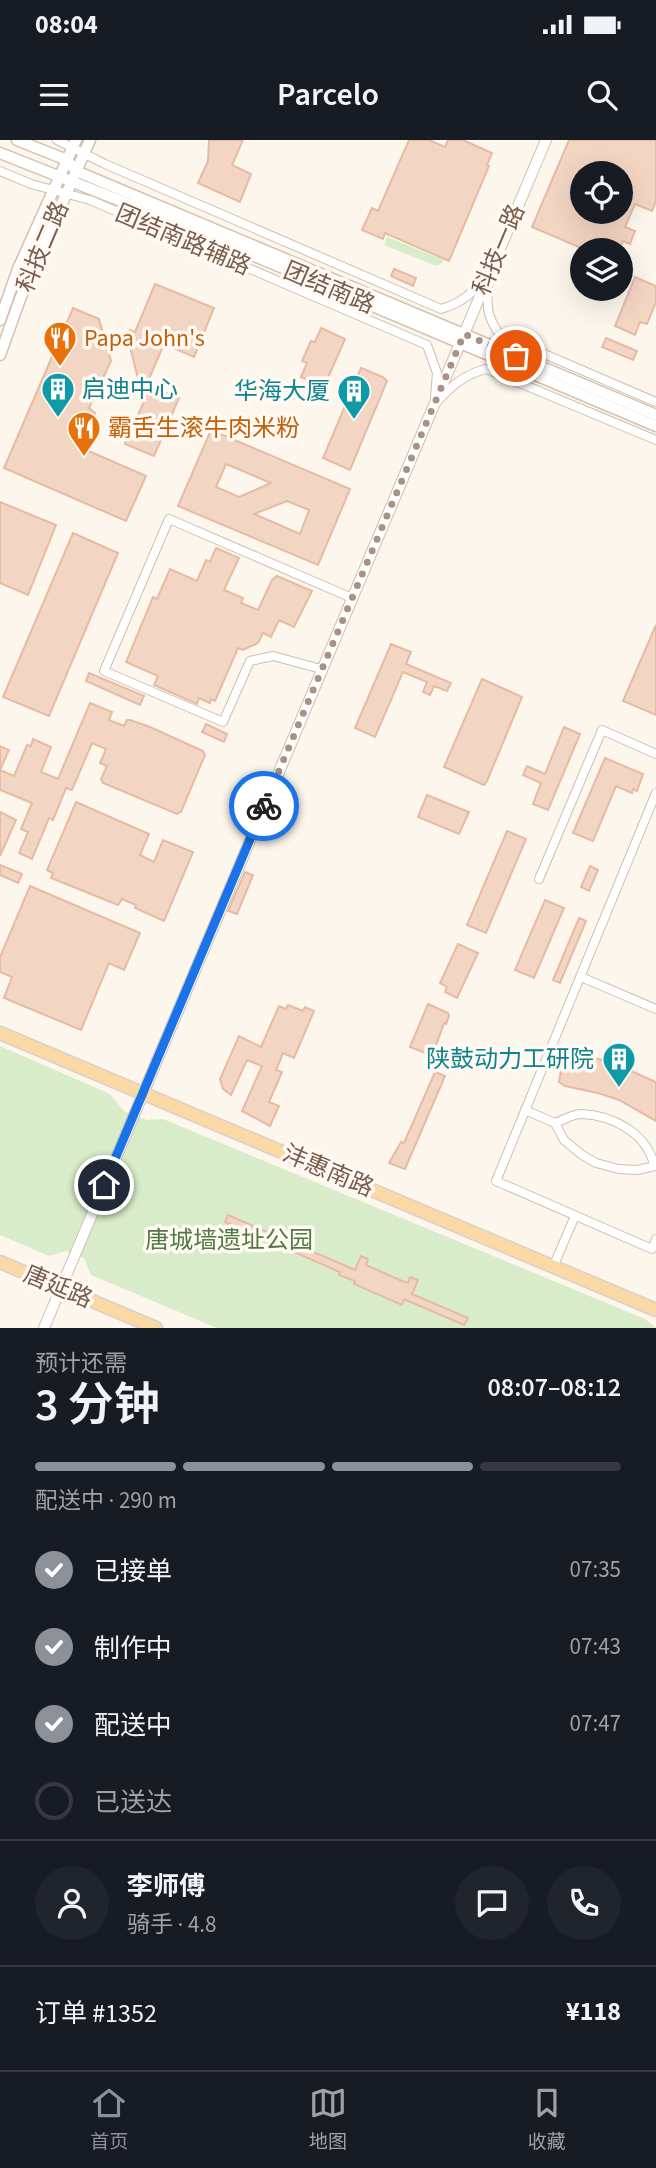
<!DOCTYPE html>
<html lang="zh">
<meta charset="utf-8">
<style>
:root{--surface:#171b24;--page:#20242c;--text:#f1f3f6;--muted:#9ea1a6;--line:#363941;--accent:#8c9099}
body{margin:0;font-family:"Source Sans 3","Noto Sans SC",sans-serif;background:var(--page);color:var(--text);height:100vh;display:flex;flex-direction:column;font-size:26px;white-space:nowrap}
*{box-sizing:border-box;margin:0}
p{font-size:23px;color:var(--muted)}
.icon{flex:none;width:38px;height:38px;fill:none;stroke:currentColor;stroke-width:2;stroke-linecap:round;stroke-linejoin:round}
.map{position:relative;height:1188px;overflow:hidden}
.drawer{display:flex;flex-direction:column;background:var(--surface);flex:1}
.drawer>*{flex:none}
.fabs{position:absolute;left:570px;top:21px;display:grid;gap:14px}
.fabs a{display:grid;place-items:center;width:63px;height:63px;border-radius:50%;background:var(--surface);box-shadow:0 7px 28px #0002;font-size:35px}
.pin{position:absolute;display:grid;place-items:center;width:60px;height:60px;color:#fff;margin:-30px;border:4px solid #fff;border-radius:50%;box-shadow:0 2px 7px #0007}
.courier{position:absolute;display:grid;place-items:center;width:70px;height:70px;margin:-35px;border:5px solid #1a73e8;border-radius:50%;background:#fff;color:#222;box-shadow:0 2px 9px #0007}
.summary em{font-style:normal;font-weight:600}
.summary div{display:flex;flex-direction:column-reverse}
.summary{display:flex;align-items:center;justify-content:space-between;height:119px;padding:0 35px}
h1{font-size:46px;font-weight:600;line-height:52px}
.bar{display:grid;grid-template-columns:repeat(4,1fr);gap:10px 7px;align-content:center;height:84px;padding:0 35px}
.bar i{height:9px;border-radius:5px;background:var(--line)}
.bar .on{background:var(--accent)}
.bar p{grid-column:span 4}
.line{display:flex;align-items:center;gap:18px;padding:0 35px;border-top:2px solid var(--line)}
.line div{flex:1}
.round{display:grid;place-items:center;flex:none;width:74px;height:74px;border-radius:37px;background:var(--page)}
ol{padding:0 35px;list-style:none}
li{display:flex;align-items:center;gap:21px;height:77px}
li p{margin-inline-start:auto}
li .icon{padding:7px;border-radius:50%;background:var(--accent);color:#fff;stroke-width:4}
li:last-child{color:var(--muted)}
li i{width:38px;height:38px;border:4px solid var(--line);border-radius:50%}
.status{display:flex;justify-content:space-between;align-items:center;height:49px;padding:0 35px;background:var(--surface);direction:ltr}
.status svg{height:19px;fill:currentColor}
header{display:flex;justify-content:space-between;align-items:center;height:91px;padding:0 35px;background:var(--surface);font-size:32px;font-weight:600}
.dock{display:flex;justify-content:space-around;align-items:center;height:98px;border-top:2px solid var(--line);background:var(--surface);font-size:19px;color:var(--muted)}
.dock a{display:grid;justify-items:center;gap:4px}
.dock .on{color:var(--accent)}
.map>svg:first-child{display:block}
.green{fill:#d8ecc9}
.building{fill:#f3d5c3;stroke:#e6bba3;stroke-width:2;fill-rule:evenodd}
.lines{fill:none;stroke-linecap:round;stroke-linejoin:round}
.minor-casing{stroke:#d1beb0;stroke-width:10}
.tertiary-casing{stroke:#d1beb0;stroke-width:12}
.secondary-casing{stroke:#d6c0b0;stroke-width:13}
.primary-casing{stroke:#dad1cd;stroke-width:15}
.minor{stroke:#fff;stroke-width:8}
.tertiary{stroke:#fff;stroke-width:10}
.secondary{stroke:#fff;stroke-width:10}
.primary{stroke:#fbd9a5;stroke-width:12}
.done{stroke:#a89285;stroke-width:7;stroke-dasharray:0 12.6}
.route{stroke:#1a73e8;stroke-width:9}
.labels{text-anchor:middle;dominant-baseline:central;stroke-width:7;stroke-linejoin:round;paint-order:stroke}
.street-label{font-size:24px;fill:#7a5c4d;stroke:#fffaf3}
.food-label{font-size:24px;fill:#c56008;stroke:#fffaf3;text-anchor:start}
.culture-label{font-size:24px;fill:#0d838f;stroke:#fffaf3;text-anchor:end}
.park-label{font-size:24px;fill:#537a41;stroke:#fffaf3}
</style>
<div class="status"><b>08:04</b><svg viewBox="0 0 49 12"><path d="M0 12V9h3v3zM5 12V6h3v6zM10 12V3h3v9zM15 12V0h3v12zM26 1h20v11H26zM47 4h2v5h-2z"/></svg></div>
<header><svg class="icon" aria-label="menu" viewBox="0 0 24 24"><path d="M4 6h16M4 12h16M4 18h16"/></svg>Parcelo<svg class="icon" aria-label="search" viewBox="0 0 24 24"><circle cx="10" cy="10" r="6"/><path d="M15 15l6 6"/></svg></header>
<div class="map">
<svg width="656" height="1188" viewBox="0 0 656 1188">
<rect width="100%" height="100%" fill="#fdf6ec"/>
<!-- green -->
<g class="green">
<polygon points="387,97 444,120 440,125 436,126 384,105"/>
<polygon points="0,906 110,954 124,971 147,980 163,979 645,1179 656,1188 217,1188 91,1135 84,1118 66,1111 49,1116 0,1095"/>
</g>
<!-- building -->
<g class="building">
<polygon points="209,0 243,0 232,25 251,34 240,62 198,43 208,21"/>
<polygon points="409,0 429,0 445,7 448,0 463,0 492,13 487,25 489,26 449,121 385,93 383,99 362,90 372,68 378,71"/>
<path d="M 569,0 L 656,0 L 656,61 L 652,71 L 635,64 L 625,87 L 635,91 L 630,104 L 623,101 L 619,110 L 586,110 L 532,87 ZM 583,33 L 621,33 L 621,72 L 583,72 Z"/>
<polygon points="394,129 416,138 413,146 391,136"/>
<polygon points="635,137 656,146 656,162 647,184 640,182 635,195 615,186"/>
<polygon points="155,144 214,168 194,217 164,204 146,246 139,241 137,235 127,195 130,190 135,192"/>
<polygon points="73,168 99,179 111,221 89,268 95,273 89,287 84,285 75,305 146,336 126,381 4,328"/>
<polygon points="321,188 345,199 324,247 301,237 307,223 302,221 311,201 315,202"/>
<polygon points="606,198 637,211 633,220 602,207"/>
<polygon points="361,228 383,237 387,241 350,330 323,318"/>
<polygon points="151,246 179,258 154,316 125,304"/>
<path d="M 211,290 L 350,349 L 318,425 L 178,366 ZM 226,324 L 271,343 L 239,357 L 216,347 ZM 287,361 L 309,370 L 300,394 L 254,374 Z"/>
<polygon points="0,362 56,385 28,455 0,443"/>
<polygon points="73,393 118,413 49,576 3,557"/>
<polygon points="216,408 239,418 224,450 243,458 241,463 258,470 272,440 277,436 312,451 294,487 279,480 271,497 263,493 258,503 243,510 238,508 215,561 211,559 210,563 199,558 197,564 154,545 158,536 126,522 153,457 157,459 170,429 197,441 206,420 210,422"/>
<polygon points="656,485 656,575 623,561"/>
<polygon points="391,504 411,512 406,524 451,543 447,551 434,546 430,555 423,552 427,542 403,532 375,597 355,588"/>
<polygon points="89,533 144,556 140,565 86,541"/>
<polygon points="482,539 522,557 487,641 484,645 444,627"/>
<polygon points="90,563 112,572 109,580 124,586 127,580 130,580 150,587 203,611 205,615 181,672 177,674 103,643 101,639 107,626 100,623 106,609 92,603 72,650 66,648 53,680 49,678 32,719 19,713 28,692 21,689 32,663 0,650 0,606 9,610 0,630 14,636 27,605 31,606 33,599 51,607 41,632 58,639"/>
<polygon points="206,584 227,594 224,602 202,592"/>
<polygon points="564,587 580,594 548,670 533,664 541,643 523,635 527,626 545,634"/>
<polygon points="605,618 643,634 637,651 633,649 632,653 616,646 593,701 573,693"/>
<polygon points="427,655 469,672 459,694 418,677"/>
<polygon points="76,662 149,694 140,715 154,722 163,700 193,712 164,781 135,768 136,765 122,759 118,765 51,738 53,733 47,730"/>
<polygon points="0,672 16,680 0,716"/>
<polygon points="507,691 526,699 486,793 467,785"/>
<polygon points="0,725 22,734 18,743 0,735"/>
<polygon points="590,726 598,730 589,751 581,747"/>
<polygon points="245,732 253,735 237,774 228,771"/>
<polygon points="30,746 140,793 124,830 109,823 81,890 4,858 12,837 0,832 0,817"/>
<polygon points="545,760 564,768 534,838 515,830"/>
<polygon points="579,778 586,781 560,843 553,840"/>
<polygon points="458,804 478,813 457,858 445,852 447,847 440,843"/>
<polygon points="428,864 448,873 449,876 446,884 444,883 433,914 430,915 410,907"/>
<polygon points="288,865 303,871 305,867 314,871 294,918 283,913 276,930 282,932 269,962 279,966 270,986 242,971 262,926 247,920 231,955 223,949 220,939 239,896 261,907 279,866 286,869"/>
<polygon points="573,913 611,922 656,942 656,981 619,960 598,953 565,946 559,942 561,930 564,931 567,917"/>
<polygon points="435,932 445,936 405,1029 389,1023 401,1002 404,1003"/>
<polygon points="228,1075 355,1130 361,1116 368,1119 366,1125 402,1141 408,1143 410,1137 418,1140 412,1154 468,1178 464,1185 404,1159 402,1165 354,1144 355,1141 339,1135 340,1132 225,1082"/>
</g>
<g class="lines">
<defs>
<g id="minor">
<path d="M 57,0 L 105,24 L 441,169 C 462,163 472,153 487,137"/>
<polyline points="0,31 31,44 90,60 427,205 437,233 435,257"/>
<path d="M 488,142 C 487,166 486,176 500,195 L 656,262"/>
<path d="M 437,262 C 451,246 465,234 486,229 L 656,300"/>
<polyline points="321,529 273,516 250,521 223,582 104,531 169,379 352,458"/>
<polyline points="656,653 496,1041 652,1109 656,1099"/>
<polyline points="539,739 602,590 656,614"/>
<polyline points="581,837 656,869"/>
<polyline points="525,970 555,983 564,1000 582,1015 596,1023 619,1029 637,1030 656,1026"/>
<path d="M 555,983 C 563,980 573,974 581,974 C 612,975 647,993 654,1025"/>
<polyline points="553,1127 575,1076"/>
</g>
<polyline id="tertiary" points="44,1188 546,0"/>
<g id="secondary">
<polyline points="17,0 67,20 76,31 656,275"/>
<polyline points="0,13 179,84 656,286"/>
<polyline points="0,180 18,129 76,0"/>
<polyline points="0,215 20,159 90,0"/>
</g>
<g id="primary">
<polyline points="0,893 656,1170"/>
<polyline points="0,1122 156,1188"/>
</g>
</defs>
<!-- minor casing -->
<use href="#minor" class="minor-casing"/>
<!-- tertiary casing -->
<use href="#tertiary" class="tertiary-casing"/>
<!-- secondary casing -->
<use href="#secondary" class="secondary-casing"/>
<!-- primary casing -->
<use href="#primary" class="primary-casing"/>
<!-- minor -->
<use href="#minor" class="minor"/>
<!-- tertiary -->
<use href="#tertiary" class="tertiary"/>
<!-- secondary -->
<use href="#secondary" class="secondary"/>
<!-- primary -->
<use href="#primary" class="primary"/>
</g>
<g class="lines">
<!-- done -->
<polyline class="done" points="264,666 464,194 516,216"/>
<!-- route -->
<polyline class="route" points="104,1045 264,666"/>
</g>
<!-- icons -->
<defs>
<symbol id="restaurant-pin" viewBox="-11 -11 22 30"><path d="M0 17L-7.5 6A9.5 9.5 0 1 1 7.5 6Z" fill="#e8710a" stroke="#fffaf3"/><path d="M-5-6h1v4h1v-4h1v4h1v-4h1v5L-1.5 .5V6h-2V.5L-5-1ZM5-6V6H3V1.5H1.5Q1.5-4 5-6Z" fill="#fff"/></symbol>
<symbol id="building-pin" viewBox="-11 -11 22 30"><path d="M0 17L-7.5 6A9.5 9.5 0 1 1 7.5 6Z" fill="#0f9aa8" stroke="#fffaf3"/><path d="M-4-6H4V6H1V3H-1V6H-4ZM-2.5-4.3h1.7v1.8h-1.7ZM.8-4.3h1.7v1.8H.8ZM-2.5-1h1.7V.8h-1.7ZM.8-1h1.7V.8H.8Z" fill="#fff"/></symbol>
</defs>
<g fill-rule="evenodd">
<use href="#restaurant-pin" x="41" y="179" width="38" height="52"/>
<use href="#building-pin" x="39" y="230" width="38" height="52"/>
<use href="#building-pin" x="335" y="232" width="38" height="52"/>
<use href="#restaurant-pin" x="65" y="269" width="38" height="52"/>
<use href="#building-pin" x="600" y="900" width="38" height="52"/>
</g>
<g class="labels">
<!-- street labels -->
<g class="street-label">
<text transform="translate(183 100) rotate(23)">团结南路辅路</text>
<text transform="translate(43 107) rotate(-67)">科技二路</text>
<text transform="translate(499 110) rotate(-67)">科技一路</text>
<text transform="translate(329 148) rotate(23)">团结南路</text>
<text transform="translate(328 1031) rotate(23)">沣惠南路</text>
<text transform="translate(58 1147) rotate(23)">唐延路</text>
</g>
<!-- food labels -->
<g class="food-label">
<text x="84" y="198">Papa John's</text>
<text x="108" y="288">霸舌生滚牛肉米粉</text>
</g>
<!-- culture labels -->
<g class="culture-label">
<text x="82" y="249" text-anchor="start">启迪中心</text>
<text x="330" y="251">华海大厦</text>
<text x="594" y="919">陕鼓动力工研院</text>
</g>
<!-- park labels -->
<g class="park-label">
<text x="229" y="1100">唐城墙遗址公园</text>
</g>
</g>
</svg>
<div class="fabs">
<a><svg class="icon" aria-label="locate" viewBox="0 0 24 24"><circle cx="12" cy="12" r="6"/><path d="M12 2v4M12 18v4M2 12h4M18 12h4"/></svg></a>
<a><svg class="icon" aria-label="layers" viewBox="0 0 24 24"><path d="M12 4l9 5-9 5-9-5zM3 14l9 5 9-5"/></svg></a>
</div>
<div class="pin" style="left:516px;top:216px;background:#ea580c"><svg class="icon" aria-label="bag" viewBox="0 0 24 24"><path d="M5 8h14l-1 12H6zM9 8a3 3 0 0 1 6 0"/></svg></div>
<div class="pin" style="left:104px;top:1045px;background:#1f2937"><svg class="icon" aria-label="home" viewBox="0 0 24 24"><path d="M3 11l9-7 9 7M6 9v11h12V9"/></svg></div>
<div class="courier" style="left:264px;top:666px"><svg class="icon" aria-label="bike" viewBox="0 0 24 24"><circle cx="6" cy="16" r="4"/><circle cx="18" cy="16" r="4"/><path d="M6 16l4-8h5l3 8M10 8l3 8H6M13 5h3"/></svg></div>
</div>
<section class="drawer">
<div class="summary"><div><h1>3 分钟</h1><p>预计还需</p></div><em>08:07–08:12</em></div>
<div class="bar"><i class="on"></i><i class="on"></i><i class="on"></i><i></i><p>配送中 · 290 m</p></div>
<ol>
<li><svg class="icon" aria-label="check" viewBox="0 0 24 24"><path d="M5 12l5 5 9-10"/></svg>已接单<p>07:35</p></li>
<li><svg class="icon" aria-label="check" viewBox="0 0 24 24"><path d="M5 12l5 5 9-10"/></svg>制作中<p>07:43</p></li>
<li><svg class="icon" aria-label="check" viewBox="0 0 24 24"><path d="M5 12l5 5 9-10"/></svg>配送中<p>07:47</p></li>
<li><i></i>已送达</li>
</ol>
<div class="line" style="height:126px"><a class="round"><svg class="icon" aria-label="person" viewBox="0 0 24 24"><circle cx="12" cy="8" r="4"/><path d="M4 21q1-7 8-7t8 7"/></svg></a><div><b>李师傅</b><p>骑手 · 4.8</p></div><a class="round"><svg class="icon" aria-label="chat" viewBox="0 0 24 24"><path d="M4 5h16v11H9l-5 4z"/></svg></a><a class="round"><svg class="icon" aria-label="phone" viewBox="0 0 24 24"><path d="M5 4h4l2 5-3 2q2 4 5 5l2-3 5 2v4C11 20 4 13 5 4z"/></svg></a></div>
<div class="line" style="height:91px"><div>订单 #1352</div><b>¥118</b></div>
</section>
<nav class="dock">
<a class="on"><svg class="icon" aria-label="home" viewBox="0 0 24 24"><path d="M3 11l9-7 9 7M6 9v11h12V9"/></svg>首页</a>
<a><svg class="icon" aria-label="map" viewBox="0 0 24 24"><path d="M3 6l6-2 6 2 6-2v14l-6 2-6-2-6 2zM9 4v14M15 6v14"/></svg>地图</a>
<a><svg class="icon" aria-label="saved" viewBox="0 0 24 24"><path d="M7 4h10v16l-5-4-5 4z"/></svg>收藏</a>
</nav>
